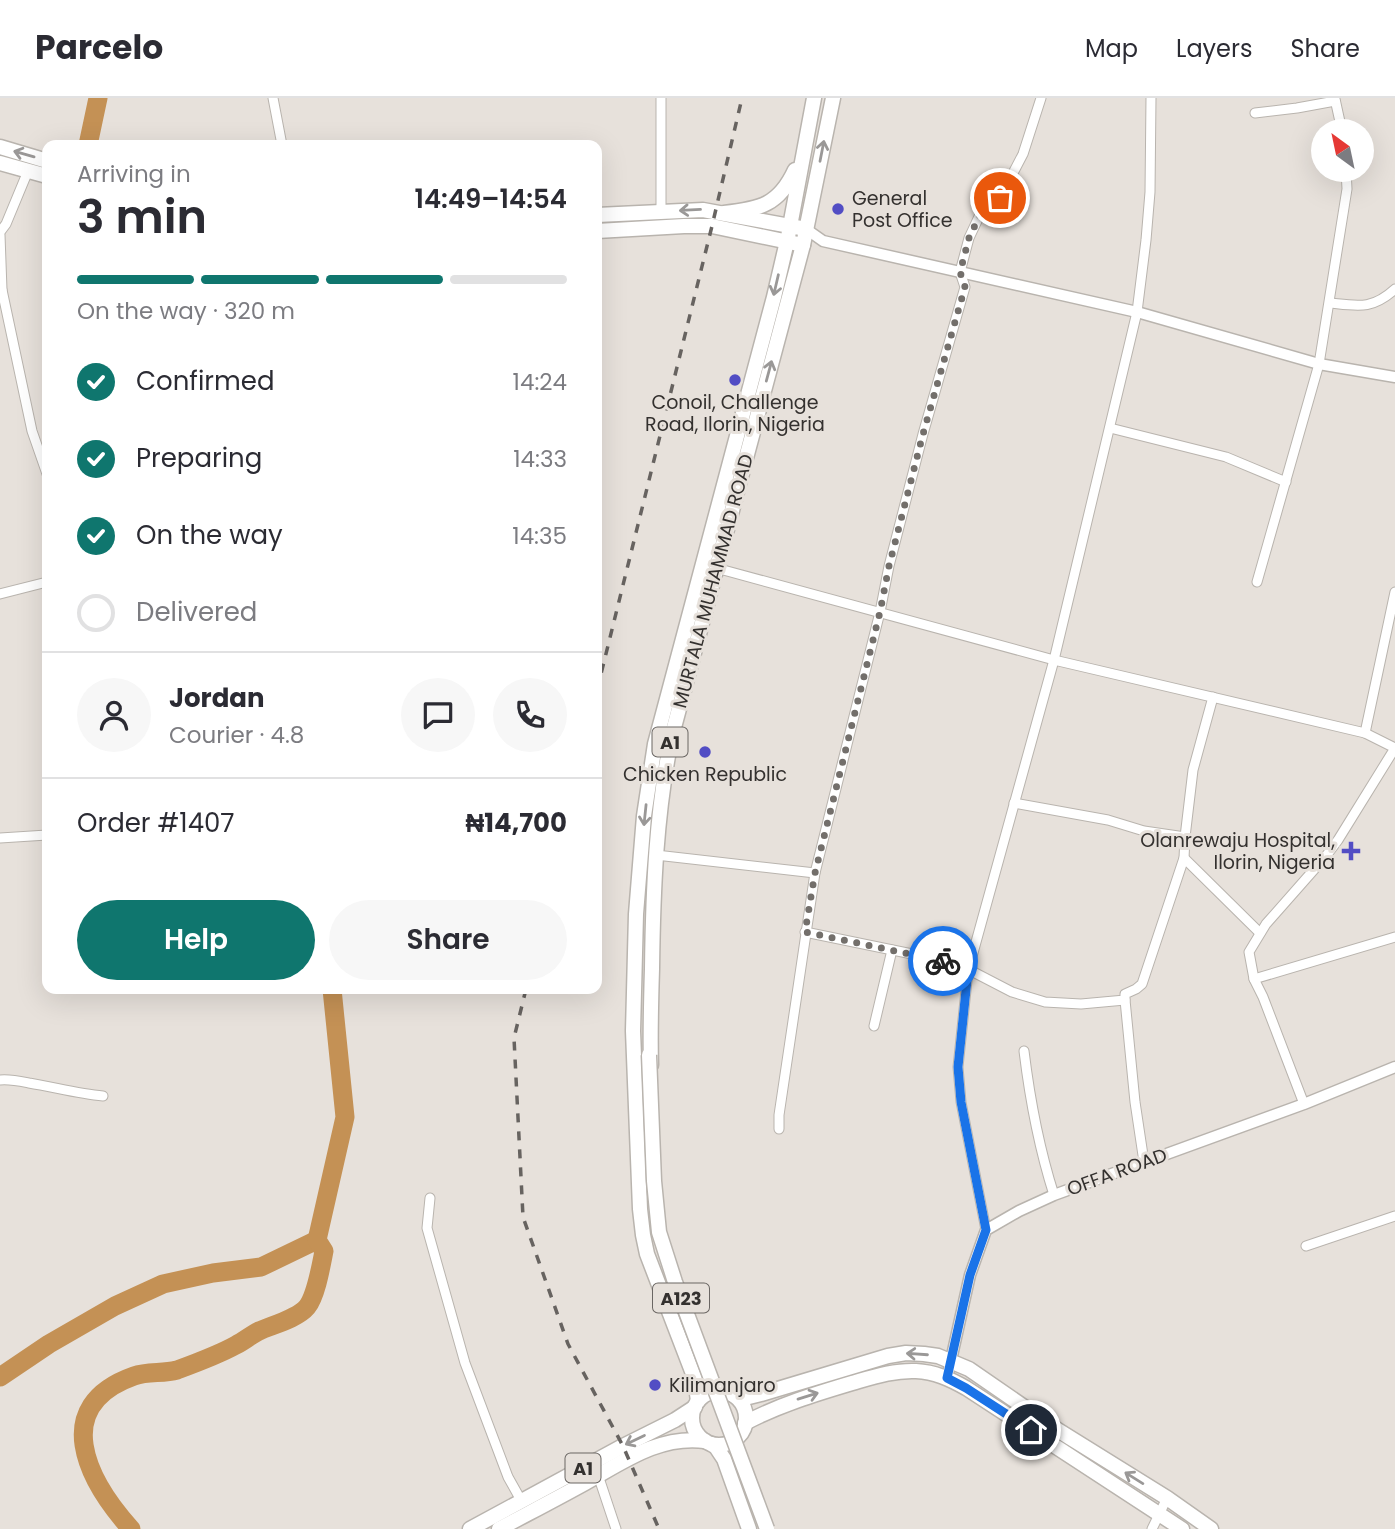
<!DOCTYPE html>
<meta charset="utf-8">
<style>
:root{--surface:#fff;--page:#f7f7f7;--text:#2b2b33;--muted:#7c7c81;--line:#e1e1e2;--accent:#0f766e}
body{margin:0;font-family:Poppins,sans-serif;background:var(--page);color:var(--text);height:100vh;display:flex;flex-direction:column;font-size:26px;white-space:nowrap}
*{box-sizing:border-box;margin:0}
p{font-size:23px;color:var(--muted)}
.icon{flex:none;width:38px;height:38px;fill:none;stroke:currentColor;stroke-width:2;stroke-linecap:round;stroke-linejoin:round}
.map{position:relative;flex:1;overflow:hidden}
.panel{position:absolute;left:42px;top:42px;width:560px;height:854px;display:flex;flex-direction:column;background:var(--surface);border-radius:14px;box-shadow:0 7px 28px #0002}
.panel>*{flex:none}
.needle{width:46px;rotate:327deg}
.buttons{position:absolute;left:1311px;top:21px;display:grid;gap:14px}
.buttons a{display:grid;place-items:center;width:63px;height:63px;border-radius:50%;background:var(--surface);box-shadow:0 7px 28px #0002;font-size:35px}
.pin{position:absolute;display:grid;place-items:center;width:60px;height:60px;color:#fff;margin:-30px;border:4px solid #fff;border-radius:50%;box-shadow:0 2px 7px #0007}
.courier{position:absolute;display:grid;place-items:center;width:70px;height:70px;margin:-35px;border:5px solid #1a73e8;border-radius:50%;background:#fff;color:#222;box-shadow:0 2px 9px #0007}
.summary em{font-style:normal;font-weight:600}
.summary div{display:flex;flex-direction:column-reverse}
.summary{display:flex;align-items:center;justify-content:space-between;height:119px;padding:0 35px}
h1{font-size:46px;font-weight:600;line-height:52px}
.bar{display:grid;grid-template-columns:repeat(4,1fr);gap:10px 7px;align-content:center;height:84px;padding:0 35px}
.bar i{height:9px;border-radius:5px;background:var(--line)}
.bar .on{background:var(--accent)}
.bar p{grid-column:span 4}
.line{display:flex;align-items:center;gap:18px;padding:0 35px;border-top:2px solid var(--line)}
.line div{flex:1}
.round{display:grid;place-items:center;flex:none;width:74px;height:74px;border-radius:37px;background:var(--page)}
ol{padding:0 35px;list-style:none}
li{display:flex;align-items:center;gap:21px;height:77px}
li p{margin-inline-start:auto}
li .icon{padding:7px;border-radius:50%;background:var(--accent);color:#fff;stroke-width:4}
li:last-child{color:var(--muted)}
li i{width:38px;height:38px;border:4px solid var(--line);border-radius:50%}
.button{display:flex;gap:14px;margin-top:auto;padding:14px 35px}
.button a{flex:1;height:80px;border-radius:42px;background:var(--accent);color:#fff;font-size:28px;font-weight:600;line-height:80px;text-align:center}
.button a+a{background:var(--page);color:var(--text)}
header{display:flex;align-items:center;gap:42px;box-sizing:border-box;height:98px;padding:0 35px;background:var(--surface);border-bottom:2px solid var(--line)}
header strong{font-size:33px}
nav{display:flex;gap:38px;margin-inline-start:auto;font-size:24px}
.map>svg:first-child{display:block}
.lines{fill:none;stroke-linecap:round;stroke-linejoin:round}
.river{stroke:#c49155;stroke-width:19}
.minor-casing{stroke:#b9b4ae;stroke-width:11}
.tertiary-casing{stroke:#b9b4ae;stroke-width:13}
.primary-casing{stroke:#b9b4ae;stroke-width:17}
.trunk-casing{stroke:#b9b4ae;stroke-width:17}
.minor{stroke:#fff;stroke-width:9}
.tertiary{stroke:#fff;stroke-width:10}
.primary{stroke:#fff;stroke-width:14}
.trunk{stroke:#fff;stroke-width:14}
.rail{stroke:#676360;stroke-width:3.5;stroke-dasharray:9 9;stroke-linecap:butt}
.trunk-bridge-casing{stroke:#b9b4ae;stroke-width:17;stroke-linecap:butt}
.trunk-bridge{stroke:#fff;stroke-width:14}
.oneway{stroke:#9a9897}
.done{stroke:#736f6b;stroke-width:7;stroke-dasharray:0 12.6}
.route{stroke:#1a73e8;stroke-width:9}
.poi-dot{fill:#524dc4;stroke:#e7e1db;stroke-width:2.5}
.labels{text-anchor:middle;dominant-baseline:central;stroke-width:6;stroke-linejoin:round;paint-order:stroke}
.shield{fill:#e7e1db;stroke:#6a6663;stroke-width:2}
.shield-label{font-size:18px;font-weight:bold;fill:#34312f}
.poi-label{font-size:19px;fill:#34312f;stroke:#e7e1db;text-anchor:start}
.street-label{font-size:19px;fill:#34312f;stroke:#e7e1db}
</style>
<header>
<strong>Parcelo</strong>
<nav><a>Map</a><a>Layers</a><a>Share</a></nav>
</header>
<div class="map">
<svg width="1395" height="1431" viewBox="0 0 1395 1431">
<rect width="100%" height="100%" fill="#e7e1db"/>
<g class="lines">
<!-- river -->
<g class="river">
<polyline points="88,47 98,0"/>
<polyline points="0,1279 49,1246 115,1208 163,1186 213,1175 261,1169 317,1142"/>
<path d="M 131,1431 C 87,1382 49,1308 134,1278 C 148,1273 163,1276 177,1272 C 196,1265 218,1257 236,1247 C 244,1243 251,1237 259,1233 C 272,1227 297,1221 307,1209 C 316,1198 321,1168 324,1153 L 317,1142 L 345,1019 L 332,891"/>
</g>
<defs>
<g id="minor">
<polyline points="273,0 282,47"/>
<polyline points="1335,1 1342,33"/>
<polyline points="1255,15 1297,10 1335,3"/>
<polyline points="661,114 661,0"/>
<polyline points="0,134 6,126 28,73"/>
<polyline points="0,137 2,192 0,194"/>
<polyline points="2,192 32,333 47,376"/>
<path d="M 1330,205 C 1358,208 1372,212 1395,191"/>
<polyline points="1110,330 1226,359 1286,384"/>
<polyline points="716,470 1054,562 1365,635 1395,494"/>
<polyline points="1257,484 1319,266 1347,91 1346,72"/>
<polyline points="0,496 47,484"/>
<polyline points="1014,705 1108,722 1144,733 1185,739"/>
<polyline points="0,740 47,737"/>
<polyline points="656,757 815,775"/>
<polyline points="1184,760 1260,835"/>
<polyline points="805,834 956,865 1012,894 1045,904 1081,906 1125,902 1125,896 1136,891 1142,886 1184,760 1185,739 1193,672 1213,599"/>
<polyline points="1254,881 1395,839"/>
<polyline points="1125,902 1135,1004 1144,1064"/>
<polyline points="874,928 892,852"/>
<path d="M 1024,953 C 1030,1002 1039,1050 1054,1097"/>
<path d="M 0,982 C 10,981 19,983 29,985 C 54,989 78,996 103,998"/>
<polyline points="1304,1006 1263,899 1254,881 1249,854 1266,826 1326,758 1338,742 1395,650 1365,635"/>
<polyline points="779,1031 779,1017 815,775 880,514 889,468 923,336 965,189 960,174 969,140 984,108 1000,100 1023,56 1041,0"/>
<polyline points="430,1100 427,1130 465,1265 508,1379 522,1404"/>
<polyline points="986,1132 961,1004 958,969 968,873 1054,562 1137,214 1146,142 1150,94 1151,0"/>
<polyline points="1306,1148 1395,1118"/>
<polyline points="598,1377 616,1431"/>
<polyline points="1152,1431 1167,1400"/>
</g>
<g id="tertiary">
<polyline points="806,131 823,143 1137,214 1319,266 1395,279"/>
<polyline points="947,1280 970,1177 986,1132 1019,1113 1054,1097 1304,1006 1395,969"/>
</g>
<g id="primary">
<polyline points="0,49 47,63"/>
<polyline points="0,65 47,78"/>
<polyline points="597,117 703,112 806,131"/>
<polyline points="597,133 684,128 712,128 803,147"/>
<polyline points="733,1297 749,1299 761,1296 888,1258 906,1255 924,1256 938,1258 969,1271 1056,1331 1167,1400 1211,1431"/>
<path d="M 745,1325 C 779,1307 815,1296 852,1285 C 873,1279 894,1272 916,1273 C 935,1274 950,1281 966,1290 L 1182,1431"/>
</g>
<g id="trunk">
<path d="M 724,115 C 760,111 779,107 795,72"/>
<path d="M 651,967 C 650,935 651,903 652,871 C 653,792 656,714 672,637 L 803,147 L 833,0"/>
<circle cx="719" cy="1320" r="27"/>
<polyline points="698,1303 695,1281 647,1156 643,1137 640,1111 633,933 636,816 644,718 655,646 774,199 788,139 814,0"/>
<polyline points="711,1346 716,1349 724,1361 749,1431"/>
<polyline points="470,1431 623,1348 675,1322 695,1309"/>
<path d="M 499,1431 C 527,1416 556,1401 585,1385 C 623,1364 659,1337 705,1343"/>
</g>
</defs>
<!-- minor casing -->
<use href="#minor" class="minor-casing"/>
<!-- tertiary casing -->
<use href="#tertiary" class="tertiary-casing"/>
<!-- primary casing -->
<use href="#primary" class="primary-casing"/>
<!-- trunk casing -->
<use href="#trunk" class="trunk-casing"/>
<!-- minor -->
<use href="#minor" class="minor"/>
<!-- tertiary -->
<use href="#tertiary" class="tertiary"/>
<!-- primary -->
<use href="#primary" class="primary"/>
<!-- trunk -->
<use href="#trunk" class="trunk"/>
<!-- rail -->
<g class="rail">
<polyline points="597,592 712,128 742,0"/>
<polyline points="526,891 514,940 523,1119 568,1246 623,1348 659,1431"/>
</g>
<defs>
<polyline id="trunk-bridge" points="649,957 654,1083 659,1134 675,1184 767,1431"/>
</defs>
<!-- trunk-bridge casing -->
<use href="#trunk-bridge" class="trunk-bridge-casing"/>
<!-- trunk-bridge -->
<use href="#trunk-bridge" class="trunk-bridge"/>
</g>
<!-- one-way arrows -->
<defs><path id="oneway-shaft" d="M-6 0H5M1.5-3L5.5 0L1.5 3" fill="none" stroke-width="1.6" stroke-linecap="round" stroke-linejoin="round" transform="scale(1.75)"/></defs>
<g class="oneway">
<use href="#oneway-shaft" transform="translate(822 53) rotate(-79)"/>
<use href="#oneway-shaft" transform="translate(24 56) rotate(-164)"/>
<use href="#oneway-shaft" transform="translate(690 112) rotate(177)"/>
<use href="#oneway-shaft" transform="translate(776 187) rotate(103)"/>
<use href="#oneway-shaft" transform="translate(769 273) rotate(-75)"/>
<use href="#oneway-shaft" transform="translate(645 717) rotate(96)"/>
<use href="#oneway-shaft" transform="translate(917 1256) rotate(-176)"/>
<use href="#oneway-shaft" transform="translate(808 1298) rotate(-17)"/>
<use href="#oneway-shaft" transform="translate(635 1342) rotate(154)"/>
<use href="#oneway-shaft" transform="translate(1134 1380) rotate(-148)"/>
</g>
<g class="lines">
<!-- done -->
<polyline class="done" points="943,863 805,834 815,775 880,514 889,468 923,336 965,189 960,174 969,140 984,108 1000,100"/>
<!-- route -->
<polyline class="route" points="943,863 956,866 968,873 958,969 961,1004 986,1132 970,1177 947,1280 966,1290 1031,1332"/>
</g>
<!-- markers -->
<g class="poi-dot">
<circle cx="838" cy="111" r="7"/>
<circle cx="735" cy="282" r="7"/>
<circle cx="705" cy="654" r="7"/>
<path d="M1347.5 742.5h7v7h7v7h-7v7h-7v-7h-7v-7h7z"/>
<circle cx="655" cy="1287" r="7"/>
</g>
<g class="labels">
<!-- shield labels -->
<g class="shield">
<rect x="652.5" y="629.5" width="35" height="29" rx="5"/>
<rect x="653" y="1185.5" width="56" height="29" rx="5"/>
<rect x="565.5" y="1355.5" width="35" height="29" rx="5"/>
</g>
<g class="shield-label">
<text x="670" y="644">A1</text>
<text x="681" y="1200">A123</text>
<text x="583" y="1370">A1</text>
</g>
<!-- poi labels -->
<g class="poi-label">
<text x="852" y="100">General<tspan x="852" dy="22">Post Office</tspan></text>
<text x="735" y="304" text-anchor="middle">Conoil, Challenge<tspan x="735" dy="22">Road, Ilorin, Nigeria</tspan></text>
<text x="705" y="676" text-anchor="middle">Chicken Republic</text>
<text x="1335" y="742" text-anchor="end">Olanrewaju Hospital,<tspan x="1335" dy="22">Ilorin, Nigeria</tspan></text>
<text x="669" y="1287">Kilimanjaro</text>
</g>
<!-- street labels -->
<g class="street-label">
<text transform="translate(713 483) rotate(-75)">MURTALA MUHAMMAD ROAD</text>
<text transform="translate(1117 1074) rotate(-20)">OFFA ROAD</text>
</g>
</g>
</svg>
<div class="buttons">
<a><svg class="needle" viewBox="-14 -14 28 28"><path d="M0-13l5 13h-10z" fill="#e53935"/><path d="M0 13l5-13h-10z" fill="#7c7c81"/></svg></a>
</div>
<div class="pin" style="left:1000px;top:100px;background:#ea580c"><svg class="icon" aria-label="bag" viewBox="0 0 24 24"><path d="M5 8h14l-1 12H6zM9 8a3 3 0 0 1 6 0"/></svg></div>
<div class="pin" style="left:1031px;top:1332px;background:#1f2937"><svg class="icon" aria-label="home" viewBox="0 0 24 24"><path d="M3 11l9-7 9 7M6 9v11h12V9"/></svg></div>
<div class="courier" style="left:943px;top:863px"><svg class="icon" aria-label="bike" viewBox="0 0 24 24"><circle cx="6" cy="16" r="4"/><circle cx="18" cy="16" r="4"/><path d="M6 16l4-8h5l3 8M10 8l3 8H6M13 5h3"/></svg></div>
<section class="panel">
<div class="summary"><div><h1>3 min</h1><p>Arriving in</p></div><em>14:49–14:54</em></div>
<div class="bar"><i class="on"></i><i class="on"></i><i class="on"></i><i></i><p>On the way · 320 m</p></div>
<ol>
<li><svg class="icon" aria-label="check" viewBox="0 0 24 24"><path d="M5 12l5 5 9-10"/></svg>Confirmed<p>14:24</p></li>
<li><svg class="icon" aria-label="check" viewBox="0 0 24 24"><path d="M5 12l5 5 9-10"/></svg>Preparing<p>14:33</p></li>
<li><svg class="icon" aria-label="check" viewBox="0 0 24 24"><path d="M5 12l5 5 9-10"/></svg>On the way<p>14:35</p></li>
<li><i></i>Delivered</li>
</ol>
<div class="line" style="height:126px"><a class="round"><svg class="icon" aria-label="person" viewBox="0 0 24 24"><circle cx="12" cy="8" r="4"/><path d="M4 21q1-7 8-7t8 7"/></svg></a><div><b>Jordan</b><p>Courier · 4.8</p></div><a class="round"><svg class="icon" aria-label="chat" viewBox="0 0 24 24"><path d="M4 5h16v11H9l-5 4z"/></svg></a><a class="round"><svg class="icon" aria-label="phone" viewBox="0 0 24 24"><path d="M5 4h4l2 5-3 2q2 4 5 5l2-3 5 2v4C11 20 4 13 5 4z"/></svg></a></div>
<div class="line" style="height:91px"><div>Order #1407</div><b>₦14,700</b></div>
<div class="button"><a>Help</a><a>Share</a></div>
</section>
</div>
